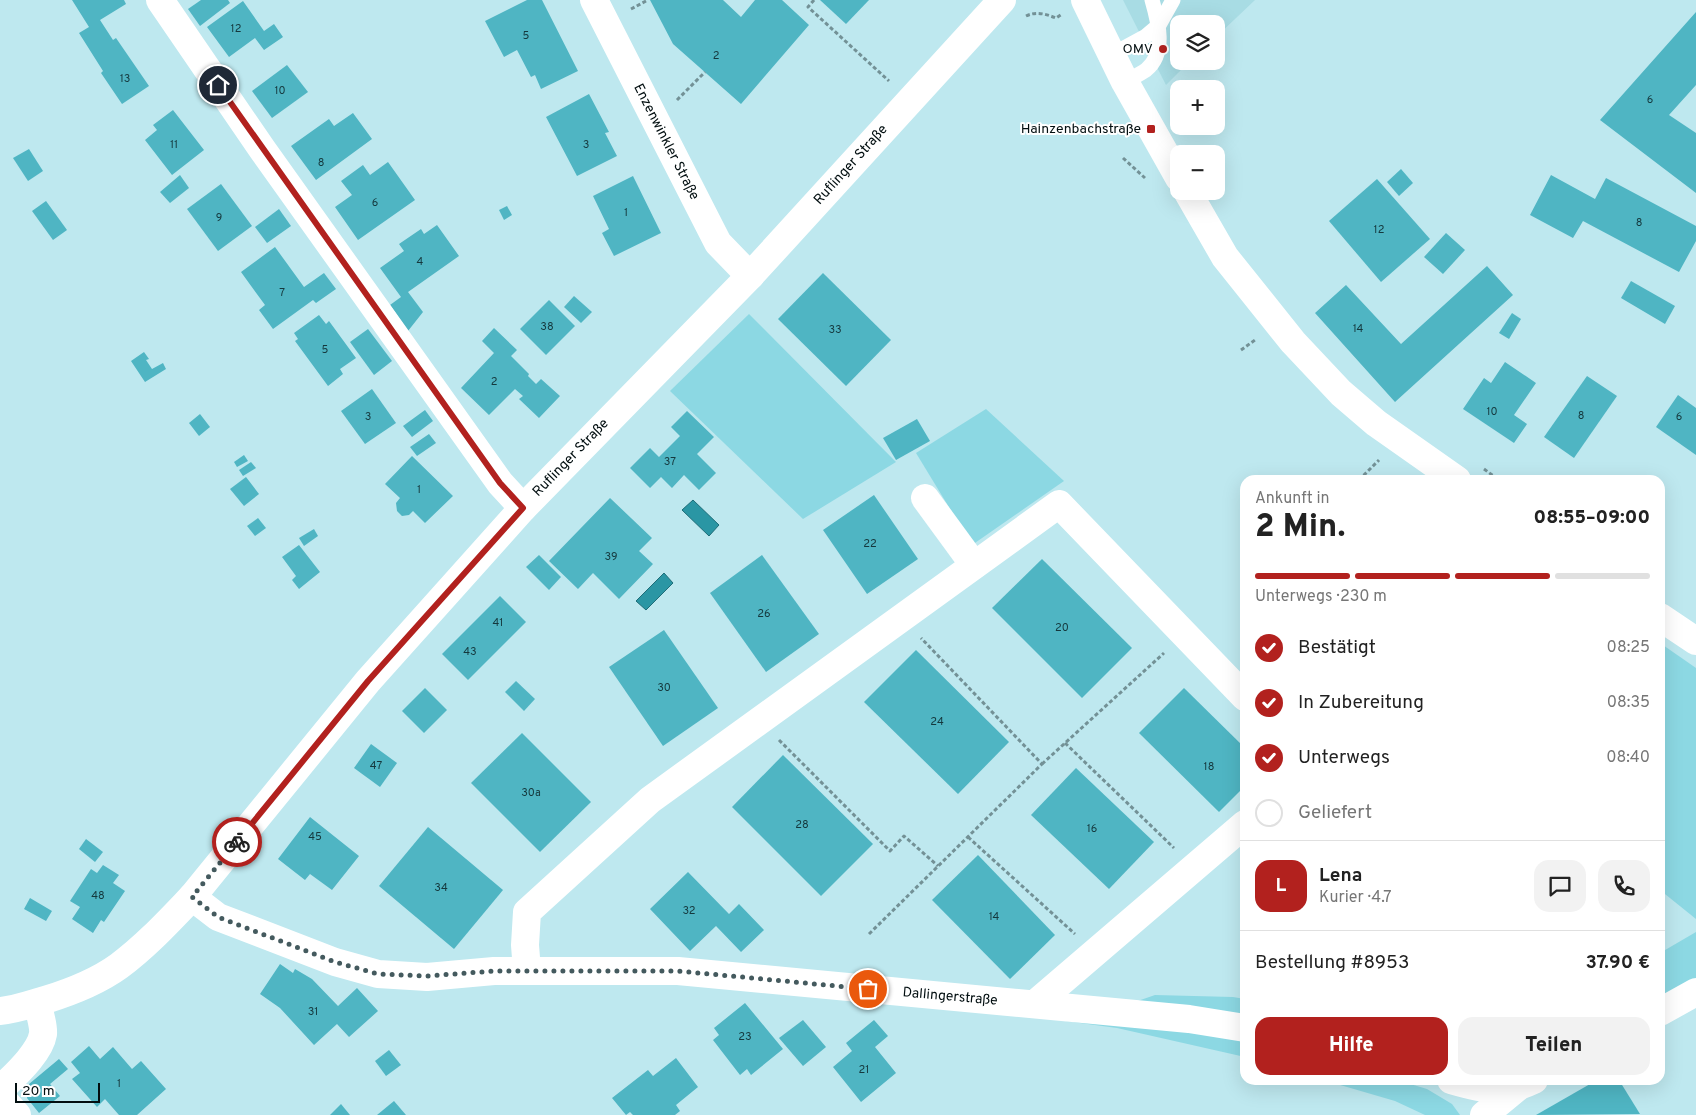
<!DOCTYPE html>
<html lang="de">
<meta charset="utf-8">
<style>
:root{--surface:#fff;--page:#f2f2f2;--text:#222;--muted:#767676;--line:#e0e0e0;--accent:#b2211e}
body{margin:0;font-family:Overpass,sans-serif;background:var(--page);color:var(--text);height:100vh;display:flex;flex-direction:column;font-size:19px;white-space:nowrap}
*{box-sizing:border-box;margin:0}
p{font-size:16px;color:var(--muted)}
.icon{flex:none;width:28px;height:28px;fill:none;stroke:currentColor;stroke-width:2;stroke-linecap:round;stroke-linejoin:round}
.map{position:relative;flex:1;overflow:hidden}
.side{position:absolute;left:1240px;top:475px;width:425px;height:610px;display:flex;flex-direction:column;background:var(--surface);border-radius:15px;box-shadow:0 5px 20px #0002}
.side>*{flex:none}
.controls{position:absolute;left:1170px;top:15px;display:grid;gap:10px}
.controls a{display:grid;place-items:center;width:55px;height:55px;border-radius:10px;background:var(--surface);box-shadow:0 5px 20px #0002;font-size:25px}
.scale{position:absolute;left:15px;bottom:12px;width:85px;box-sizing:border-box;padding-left:5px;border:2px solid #020e10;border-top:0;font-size:14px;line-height:18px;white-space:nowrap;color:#020e10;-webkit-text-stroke:4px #fff;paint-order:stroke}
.pin{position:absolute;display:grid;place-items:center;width:42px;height:42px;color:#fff;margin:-21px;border:2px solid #fff;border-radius:50%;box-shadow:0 1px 5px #0007}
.courier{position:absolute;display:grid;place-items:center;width:50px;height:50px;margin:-25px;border:4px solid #b2211e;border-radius:50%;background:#fff;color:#222;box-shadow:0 1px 6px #0007}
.summary em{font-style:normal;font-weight:800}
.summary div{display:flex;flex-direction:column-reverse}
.summary{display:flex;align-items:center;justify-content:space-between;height:85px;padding:0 15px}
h1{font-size:32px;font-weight:800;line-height:38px}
.bar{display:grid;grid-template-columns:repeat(4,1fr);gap:8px 5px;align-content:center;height:60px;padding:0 15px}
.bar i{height:6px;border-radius:4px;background:var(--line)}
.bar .active{background:var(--accent)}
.bar p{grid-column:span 4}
.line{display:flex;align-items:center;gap:12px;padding:0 15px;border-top:1px solid var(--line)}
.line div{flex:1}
.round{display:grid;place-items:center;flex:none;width:52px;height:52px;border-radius:15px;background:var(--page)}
ol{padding:0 15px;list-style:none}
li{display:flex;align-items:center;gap:15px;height:55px}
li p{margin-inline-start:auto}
li .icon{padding:5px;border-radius:50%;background:var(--accent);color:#fff;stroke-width:4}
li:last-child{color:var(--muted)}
li i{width:28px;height:28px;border:2px solid var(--line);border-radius:50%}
.button{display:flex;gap:10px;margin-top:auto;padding:10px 15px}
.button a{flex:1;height:58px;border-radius:15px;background:var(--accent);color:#fff;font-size:20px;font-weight:800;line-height:58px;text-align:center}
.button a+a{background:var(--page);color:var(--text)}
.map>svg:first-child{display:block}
.built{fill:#a8dce4}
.green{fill:#8cd8e3}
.water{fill:#2a96a4;stroke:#1e6d78}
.building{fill:#4fb5c3}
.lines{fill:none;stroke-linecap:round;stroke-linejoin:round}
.path{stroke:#739196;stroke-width:3;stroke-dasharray:4 2.5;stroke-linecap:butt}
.service{stroke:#fff;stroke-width:15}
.minor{stroke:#fff;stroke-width:28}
.tertiary{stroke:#fff;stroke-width:28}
.done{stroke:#445a5e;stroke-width:5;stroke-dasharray:0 9}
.route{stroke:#b2211e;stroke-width:6}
.poi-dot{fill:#b2211e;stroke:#fff;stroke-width:2}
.labels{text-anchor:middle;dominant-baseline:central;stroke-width:4;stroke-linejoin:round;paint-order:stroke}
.number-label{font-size:11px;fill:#15383d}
.poi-label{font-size:14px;fill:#020e10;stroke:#fff;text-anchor:end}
.street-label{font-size:14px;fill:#020e10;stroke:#fff}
</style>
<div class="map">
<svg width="1696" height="1115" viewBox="0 0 1696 1115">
<rect width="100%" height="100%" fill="#bee8ef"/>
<!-- built -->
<polygon class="built" points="1123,0 1255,0 1216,37 1216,24 1179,24 1179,61 1190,61 1166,85"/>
<!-- green -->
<g class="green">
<polygon points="749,314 896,462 803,519 670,391"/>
<polygon points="986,409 1064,481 972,545 916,453"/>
<polygon points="1660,643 1696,668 1696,919 1660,890"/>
<polygon points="1696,932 1696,982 1660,1003 1660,953"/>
<polygon points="1155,995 1233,997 1245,999 1245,1021 1129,1004"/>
<polygon points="1014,1014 1134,1023 1245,1041 1245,1057 1117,1028"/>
<polygon points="1323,1080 1397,1080 1427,1089 1452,1104 1460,1115 1425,1115 1395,1101"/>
</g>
<!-- water -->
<g class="water">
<polygon points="693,500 719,525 709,536 682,510"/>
<polygon points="664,573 673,583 646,610 636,601"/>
</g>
<!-- building -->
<g class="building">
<polygon points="72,0 124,0 126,4 100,20 113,40 116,38 149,86 122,104 101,73 103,71 79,33 89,27"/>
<polygon points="201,0 228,0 230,3 200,26 188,9"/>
<polygon points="527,0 542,0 578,71 541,89 535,75 531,77 517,50 504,57 485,21"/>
<polygon points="650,0 723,0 741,17 755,0 782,0 809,25 741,104 673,44"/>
<polygon points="820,0 869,0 846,24"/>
<polygon points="243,1 264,31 274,24 283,37 264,50 255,38 229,57 207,27"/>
<polygon points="1696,12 1696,85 1669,115 1696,133 1696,193 1600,120"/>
<polygon points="287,65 308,92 272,118 252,91"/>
<polygon points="589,94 609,132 605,133 617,156 577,176 546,117"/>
<polygon points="173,110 204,150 172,175 145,140 157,130 153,125"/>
<polygon points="353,113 372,139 316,180 291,146 329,119 334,126"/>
<polygon points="29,149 43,171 28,181 13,158"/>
<polygon points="388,162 415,200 358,240 335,207 352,195 341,181 363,165 370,175"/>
<polygon points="1401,169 1413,183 1399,196 1387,182"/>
<polygon points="180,175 189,188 170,203 160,192"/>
<polygon points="1551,175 1595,199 1606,178 1696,226 1696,241 1679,272 1583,221 1573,238 1530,215"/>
<polygon points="633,176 661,233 614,256 602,233 609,229 593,196"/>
<polygon points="1377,179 1430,239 1381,282 1329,221"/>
<polygon points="221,184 252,226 218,251 187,209"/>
<polygon points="46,201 67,230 53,240 32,211"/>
<polygon points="507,206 512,215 504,220 499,210"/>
<polygon points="279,209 291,226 267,243 255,227"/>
<polygon points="437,225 459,256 408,292 423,312 408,331 390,305 401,297 380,268 404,251 399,244 421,229 424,234"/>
<polygon points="1446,233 1465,250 1443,274 1424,257"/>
<polygon points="275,247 304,287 324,273 336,289 316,303 313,300 273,329 259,310 265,305 241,272"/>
<polygon points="1487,266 1513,295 1395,402 1315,313 1346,285 1401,344"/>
<polygon points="823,273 891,340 846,386 778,319"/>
<polygon points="1631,281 1675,306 1665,324 1621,298"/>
<polygon points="574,296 592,312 581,323 564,307"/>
<polygon points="549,300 575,326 546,355 520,329"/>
<polygon points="1512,313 1521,319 1509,339 1499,333"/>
<polygon points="319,315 326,324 329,321 356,358 340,369 343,374 328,386 295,341 298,339 294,333"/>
<polygon points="494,328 517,350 511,356 529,374 528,376 536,384 541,379 560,396 539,418 519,399 523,396 515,389 489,415 461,388 494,353 482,341"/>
<polygon points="368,329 392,361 374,375 350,342"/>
<polygon points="144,352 149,359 146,360 152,369 163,363 166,369 145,382 131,361"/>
<polygon points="1505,362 1536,383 1514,415 1527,424 1514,443 1463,409 1484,378 1491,383"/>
<polygon points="1587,376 1617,396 1574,458 1544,437"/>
<polygon points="372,389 396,423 365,444 341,411"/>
<polygon points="1678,395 1696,408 1696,455 1656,427"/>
<polygon points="425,410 433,421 412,437 403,426"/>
<polygon points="687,411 714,437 697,454 716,473 699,490 684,475 672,488 661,477 650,488 630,468 650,448 659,457 680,436 671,427"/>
<polygon points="200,414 210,427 199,436 189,423"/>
<polygon points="917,419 930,441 896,460 883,438"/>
<polygon points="429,434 436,443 417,456 410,447"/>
<polygon points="244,455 248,461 237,467 234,462"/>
<polygon points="412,456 453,496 425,523 413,511 409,515 402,516 397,511 396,503 400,498 385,484"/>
<polygon points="251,462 256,468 243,476 239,470"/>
<polygon points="246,477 259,494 244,506 230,489"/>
<polygon points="874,495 918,559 867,594 823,530"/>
<polygon points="610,498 652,538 639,551 653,564 619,599 593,573 578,589 549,561"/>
<polygon points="258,518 266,528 255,536 247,526"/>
<polygon points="314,529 318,536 304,546 299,538"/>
<polygon points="299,545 320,572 299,589 292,580 296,576 282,557"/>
<polygon points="539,555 561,577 549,590 526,567"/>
<polygon points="762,555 819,634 766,672 710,593"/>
<polygon points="1042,559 1132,648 1082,698 992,608"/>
<polygon points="500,596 526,622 468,680 442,654"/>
<polygon points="664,630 718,708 663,746 609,667"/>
<polygon points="916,650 1009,742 958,794 864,702"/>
<polygon points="516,681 535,699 524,711 505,692"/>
<polygon points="425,688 447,710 424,733 402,711"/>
<polygon points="1184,688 1245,748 1245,786 1219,812 1139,733"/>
<polygon points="522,733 591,802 540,852 471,783"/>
<polygon points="371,744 397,763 380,787 354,768"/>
<polygon points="783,755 873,844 821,896 732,807"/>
<polygon points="1076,768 1154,842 1109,889 1031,815"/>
<polygon points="310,817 359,856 332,890 310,874 305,880 278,859"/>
<polygon points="428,827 503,890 454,949 379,886"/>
<polygon points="86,839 103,852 95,862 79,849"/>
<polygon points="978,855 1055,935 1010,979 932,900"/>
<polygon points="103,865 119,875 113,883 125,891 104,922 101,920 93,933 72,919 80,907 70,901 91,869 97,873"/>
<polygon points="688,872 729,914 739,904 764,930 741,952 716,926 690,951 650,909"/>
<polygon points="30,898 52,911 46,921 24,909"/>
<polygon points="280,964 293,973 295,969 312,979 338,1006 357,988 378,1011 349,1037 337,1024 314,1045 280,1008 260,994"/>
<polygon points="745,1003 783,1049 751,1075 747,1069 740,1075 713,1040 719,1035 714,1028"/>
<polygon points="803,1020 826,1047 803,1066 779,1038"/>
<polygon points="874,1020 888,1036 875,1047 896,1073 861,1102 833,1067 852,1051 846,1043"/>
<polygon points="89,1046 100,1059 113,1047 132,1069 141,1061 166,1089 137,1115 119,1115 105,1099 97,1107 72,1079 80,1073 71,1062"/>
<polygon points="389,1050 401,1065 386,1076 375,1061"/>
<polygon points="676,1058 698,1087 676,1105 680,1111 675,1115 633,1115 630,1112 626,1115 612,1098 648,1070 653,1076"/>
<polygon points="59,1059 68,1069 50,1084 60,1096 39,1113 27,1098 29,1084"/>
<polygon points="1597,1080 1619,1080 1640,1114 1536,1115"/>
<polygon points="394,1101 406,1115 377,1115"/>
<polygon points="341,1104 350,1115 330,1115"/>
</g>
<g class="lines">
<!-- path -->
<g class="path">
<polyline points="814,0 808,7 889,81"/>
<polyline points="631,9 648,0"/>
<path d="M 1026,16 C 1036,11 1046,14 1056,18 L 1062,14"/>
<polyline points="677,100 705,72"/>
<polyline points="1123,158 1145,178"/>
<polyline points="1241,350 1255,340"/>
<polyline points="1484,469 1499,480"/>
<polyline points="1359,480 1379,460"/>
<polyline points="779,740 890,851 904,836 938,866"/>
<polyline points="1065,743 1174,848"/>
<polyline points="1042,764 1164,653"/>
<polyline points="968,837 1075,934"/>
<polyline points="869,934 1042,764 921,638"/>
</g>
<!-- service -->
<g class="service">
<polyline points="1111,55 1146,36 1159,25 1173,0"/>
<path d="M 1125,82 C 1132,78 1140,74 1146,70 C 1167,53 1158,21 1152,0"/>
</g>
<!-- minor -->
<g class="minor">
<polyline points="160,0 262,149 500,483 523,508"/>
<polyline points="594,0 718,243 750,276"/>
<polyline points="925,498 974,565"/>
<polyline points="192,897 218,917 335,962 378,974 427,977 494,971 678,971 1189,1019 1245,1028"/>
<polyline points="527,971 525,945 527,912 650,800 1059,504 1245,697"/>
<polyline points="1035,1004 1245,824"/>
<polyline points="1660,1012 1696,992"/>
<path d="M 1451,1080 C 1483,1089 1503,1095 1534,1080"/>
<path d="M 0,1090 C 14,1076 40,1053 43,1034 C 44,1025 39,1011 37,1003"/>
<polyline points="0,1096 17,1115"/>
<polyline points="1484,1115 1518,1087"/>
</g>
<!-- tertiary -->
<g class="tertiary">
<polyline points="1085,0 1125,82 1179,178"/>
<polyline points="1187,191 1225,257 1293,342 1341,393 1376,423 1457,480"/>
<polyline points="1660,617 1696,641"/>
<path d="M 0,1011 C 15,1010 31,1004 45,1000 C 71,992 97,982 119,966 C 146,946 169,921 192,897 L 368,681 L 523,508 L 750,276 L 1002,0"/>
</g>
</g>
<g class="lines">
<!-- done -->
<polyline class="done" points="237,842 192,897 218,917 335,962 378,974 427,976 494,971 678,971 868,989"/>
<!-- route -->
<polyline class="route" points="218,85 500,483 523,508 368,681 237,842"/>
</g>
<!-- markers -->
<g class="poi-dot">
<circle cx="1163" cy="49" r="5"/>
<rect x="1146" y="124" width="10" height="10" rx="2.5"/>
</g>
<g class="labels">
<!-- number labels -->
<g class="number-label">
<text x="236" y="29">12</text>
<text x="526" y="36">5</text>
<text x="716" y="56">2</text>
<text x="125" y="79">13</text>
<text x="280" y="91">10</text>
<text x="1650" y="100">6</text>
<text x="174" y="145">11</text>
<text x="586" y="145">3</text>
<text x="321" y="163">8</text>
<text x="375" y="203">6</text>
<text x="626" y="213">1</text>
<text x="219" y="218">9</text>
<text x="1639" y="223">8</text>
<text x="1379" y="230">12</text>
<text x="420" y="262">4</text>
<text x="282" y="293">7</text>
<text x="547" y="327">38</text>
<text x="1358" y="329">14</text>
<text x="835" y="330">33</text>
<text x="325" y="350">5</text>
<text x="494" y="382">2</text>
<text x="1492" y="412">10</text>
<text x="1581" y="416">8</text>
<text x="368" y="417">3</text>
<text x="1679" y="417">6</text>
<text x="670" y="462">37</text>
<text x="419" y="490">1</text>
<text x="870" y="544">22</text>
<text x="611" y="557">39</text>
<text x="764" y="614">26</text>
<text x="498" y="623">41</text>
<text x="1062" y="628">20</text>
<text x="470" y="652">43</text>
<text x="664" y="688">30</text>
<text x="937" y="722">24</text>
<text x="376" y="766">47</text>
<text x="1209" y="767">18</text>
<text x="531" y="793">30a</text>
<text x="802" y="825">28</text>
<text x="1092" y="829">16</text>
<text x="315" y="837">45</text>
<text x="441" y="888">34</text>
<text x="98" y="896">48</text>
<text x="689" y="911">32</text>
<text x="994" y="917">14</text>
<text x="313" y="1012">31</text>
<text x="745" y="1037">23</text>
<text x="864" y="1070">21</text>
<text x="119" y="1084">1</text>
</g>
<!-- poi labels -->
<g class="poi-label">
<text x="1153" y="49">OMV</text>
<text x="1141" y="129">Hainzenbachstraße</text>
</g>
<!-- street labels -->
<g class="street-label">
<text transform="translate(666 142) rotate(63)">Enzenwinkler Straße</text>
<text transform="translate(851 165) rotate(-48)">Ruflinger Straße</text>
<text transform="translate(571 458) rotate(-46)">Ruflinger Straße</text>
<text transform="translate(950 997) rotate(5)">Dallingerstraße</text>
</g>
</g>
</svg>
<div class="controls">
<a><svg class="icon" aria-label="layers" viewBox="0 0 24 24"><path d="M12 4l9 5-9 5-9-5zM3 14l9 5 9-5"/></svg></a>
<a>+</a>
<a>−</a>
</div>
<div class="scale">20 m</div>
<div class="pin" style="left:868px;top:989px;background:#ea580c"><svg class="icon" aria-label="bag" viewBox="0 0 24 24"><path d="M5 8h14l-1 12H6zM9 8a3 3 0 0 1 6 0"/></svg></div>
<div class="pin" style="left:218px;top:85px;background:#1f2937"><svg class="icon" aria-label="home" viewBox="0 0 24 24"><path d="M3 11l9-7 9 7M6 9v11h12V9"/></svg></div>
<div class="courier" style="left:237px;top:842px"><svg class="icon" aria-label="bike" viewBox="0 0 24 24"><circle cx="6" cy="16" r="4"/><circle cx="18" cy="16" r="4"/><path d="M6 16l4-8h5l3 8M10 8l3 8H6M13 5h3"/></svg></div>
<section class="side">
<div class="summary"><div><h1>2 Min.</h1><p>Ankunft in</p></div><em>08:55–09:00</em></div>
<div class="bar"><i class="active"></i><i class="active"></i><i class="active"></i><i></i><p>Unterwegs · 230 m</p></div>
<ol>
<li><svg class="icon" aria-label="check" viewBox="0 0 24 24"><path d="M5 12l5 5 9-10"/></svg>Bestätigt<p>08:25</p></li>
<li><svg class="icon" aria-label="check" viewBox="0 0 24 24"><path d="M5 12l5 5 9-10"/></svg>In Zubereitung<p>08:35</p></li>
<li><svg class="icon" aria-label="check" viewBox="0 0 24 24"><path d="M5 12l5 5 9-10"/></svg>Unterwegs<p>08:40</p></li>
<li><i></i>Geliefert</li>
</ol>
<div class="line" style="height:90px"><b class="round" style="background:var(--accent);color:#fff">L</b><div><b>Lena</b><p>Kurier · 4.7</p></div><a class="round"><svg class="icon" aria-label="chat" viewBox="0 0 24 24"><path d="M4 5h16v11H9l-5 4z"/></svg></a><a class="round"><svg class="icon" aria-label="phone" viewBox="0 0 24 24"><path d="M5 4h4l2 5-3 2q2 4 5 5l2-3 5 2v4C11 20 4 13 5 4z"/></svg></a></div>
<div class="line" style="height:65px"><div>Bestellung #8953</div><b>37.90 €</b></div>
<div class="button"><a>Hilfe</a><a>Teilen</a></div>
</section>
</div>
